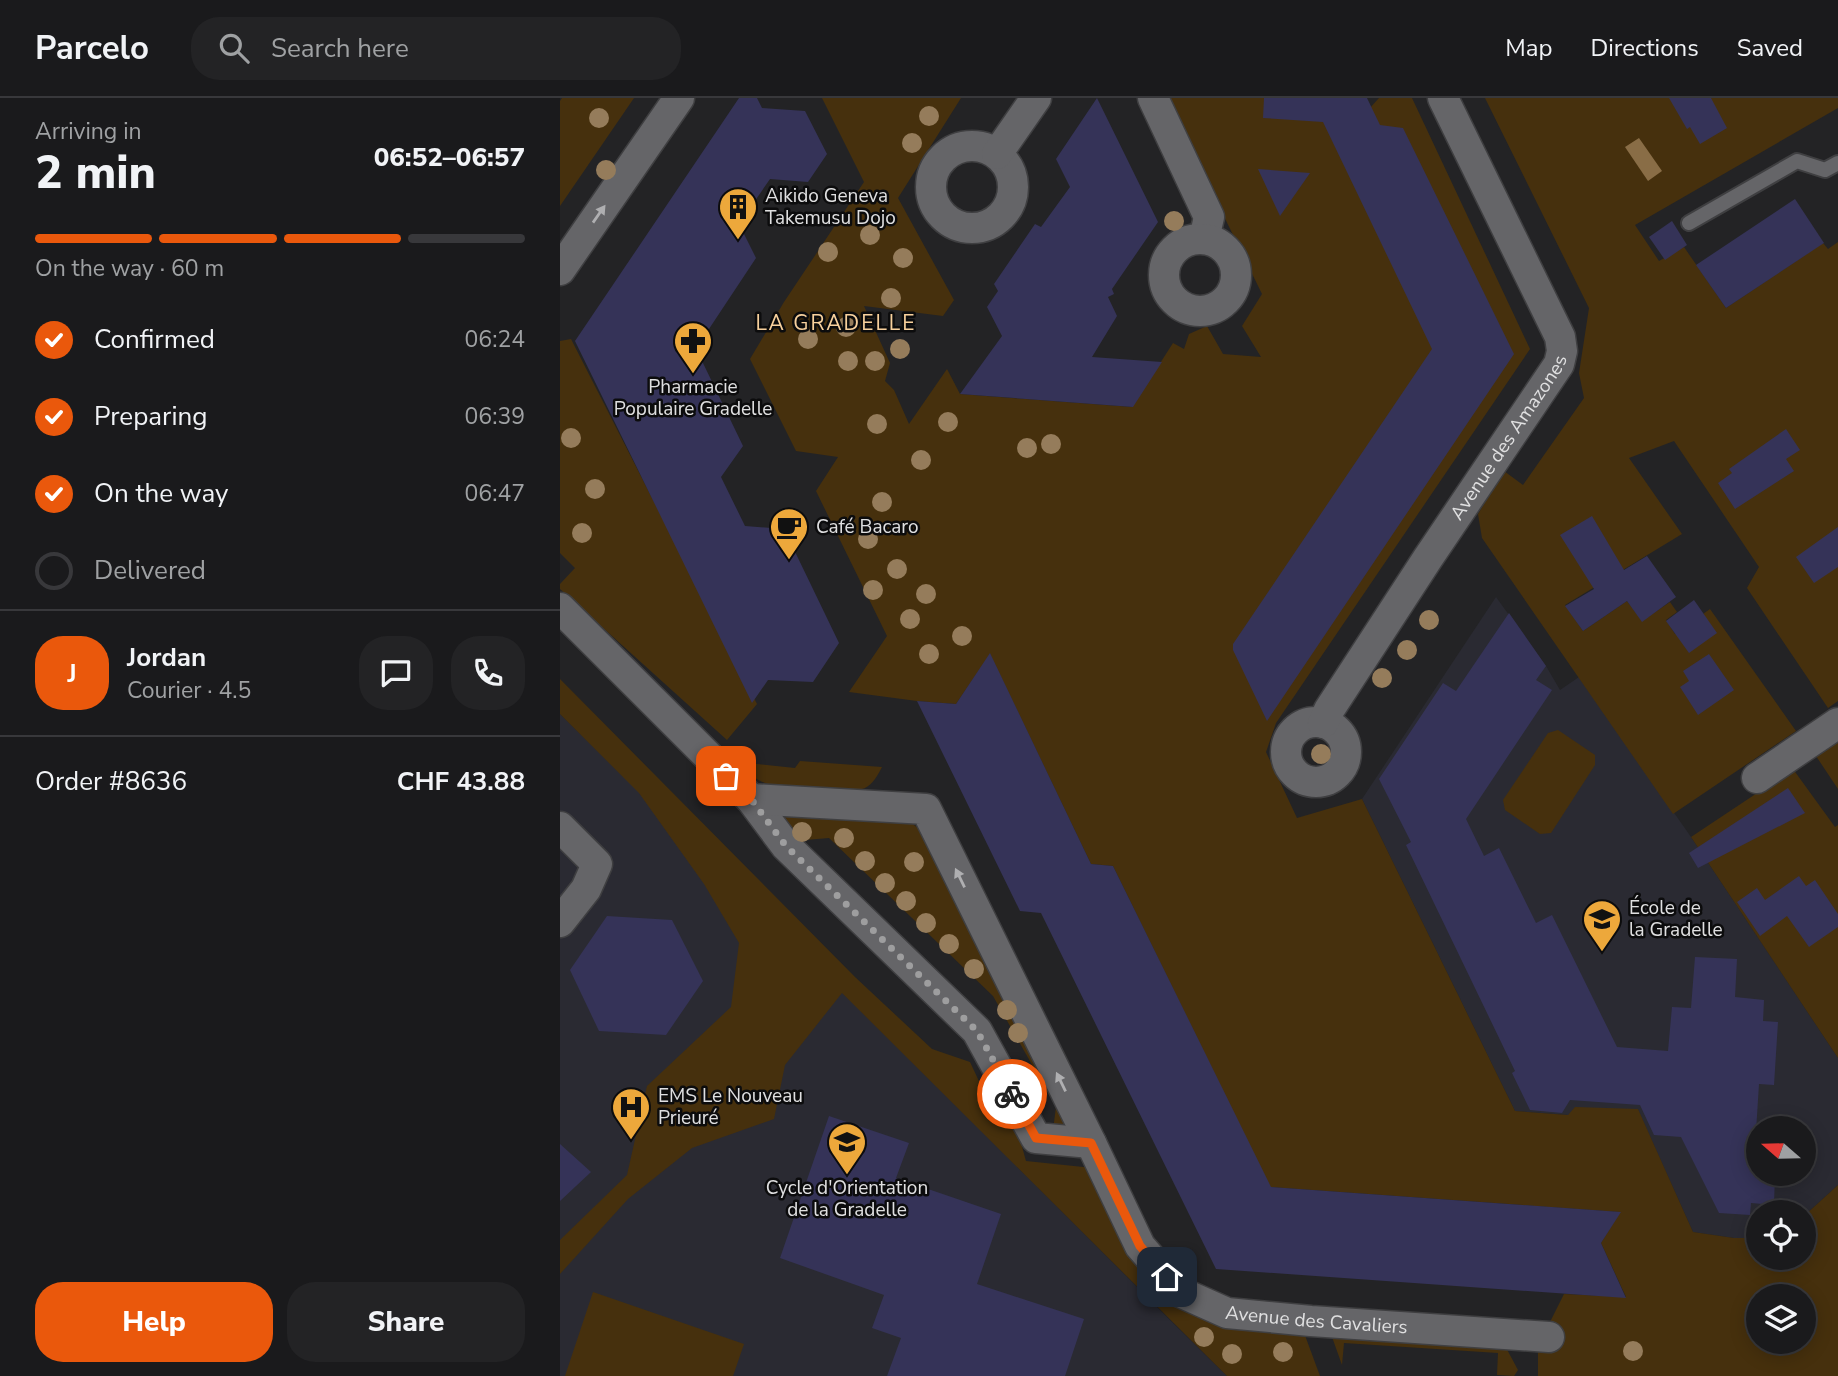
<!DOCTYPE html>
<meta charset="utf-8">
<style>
:root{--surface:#1a1a1c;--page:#232325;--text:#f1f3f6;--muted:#9fa1a3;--line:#38383b;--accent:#ea580c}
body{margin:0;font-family:"Nunito Sans",sans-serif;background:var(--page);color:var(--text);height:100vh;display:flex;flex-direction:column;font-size:26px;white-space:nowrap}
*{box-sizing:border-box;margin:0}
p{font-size:23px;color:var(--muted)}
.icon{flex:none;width:38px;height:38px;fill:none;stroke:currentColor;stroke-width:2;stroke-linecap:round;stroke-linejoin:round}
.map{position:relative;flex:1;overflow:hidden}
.sheet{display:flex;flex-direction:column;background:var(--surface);width:560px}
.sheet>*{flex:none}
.needle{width:46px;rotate:290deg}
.tools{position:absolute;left:1186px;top:1018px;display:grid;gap:14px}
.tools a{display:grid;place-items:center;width:70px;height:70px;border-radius:50%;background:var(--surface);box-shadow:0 4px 18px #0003,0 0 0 2px var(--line);font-size:35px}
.pin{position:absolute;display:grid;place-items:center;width:60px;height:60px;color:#fff;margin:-30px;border-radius:14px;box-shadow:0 4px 10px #0006}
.courier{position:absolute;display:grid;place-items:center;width:70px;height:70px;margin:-35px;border:5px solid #ea580c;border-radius:50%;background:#fff;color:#222;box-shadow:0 2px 9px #0007}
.overview em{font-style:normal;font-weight:800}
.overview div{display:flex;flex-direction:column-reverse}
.overview{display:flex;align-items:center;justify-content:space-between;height:119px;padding:0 35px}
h1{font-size:46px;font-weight:800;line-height:52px}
.bar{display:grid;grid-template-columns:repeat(4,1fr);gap:10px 7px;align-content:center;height:84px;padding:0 35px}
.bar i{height:9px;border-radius:5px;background:var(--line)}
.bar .active{background:var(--accent)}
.bar p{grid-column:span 4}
.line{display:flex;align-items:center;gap:18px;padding:0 35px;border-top:2px solid var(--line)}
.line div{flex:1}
.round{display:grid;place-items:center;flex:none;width:74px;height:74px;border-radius:28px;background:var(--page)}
ol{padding:0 35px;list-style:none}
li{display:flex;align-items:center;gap:21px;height:77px}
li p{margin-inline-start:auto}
li .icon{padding:7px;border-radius:50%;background:var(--accent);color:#fff;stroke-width:4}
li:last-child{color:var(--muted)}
li i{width:38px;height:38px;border:4px solid var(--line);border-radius:50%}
.primary-button{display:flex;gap:14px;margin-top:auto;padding:14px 35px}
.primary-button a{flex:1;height:80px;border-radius:28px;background:var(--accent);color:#fff;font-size:28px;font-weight:800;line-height:80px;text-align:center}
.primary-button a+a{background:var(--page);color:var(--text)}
header{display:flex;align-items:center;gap:42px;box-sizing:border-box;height:98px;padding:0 35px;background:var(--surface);border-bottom:2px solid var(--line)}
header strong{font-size:33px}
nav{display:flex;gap:38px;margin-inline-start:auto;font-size:24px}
.search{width:490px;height:63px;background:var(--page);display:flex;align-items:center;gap:18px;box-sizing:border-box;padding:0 24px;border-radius:28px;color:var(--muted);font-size:26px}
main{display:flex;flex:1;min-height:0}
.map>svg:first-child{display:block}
.built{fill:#2a2a32;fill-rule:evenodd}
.green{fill:#46300d;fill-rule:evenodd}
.water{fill:#896d46}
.building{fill:#353358}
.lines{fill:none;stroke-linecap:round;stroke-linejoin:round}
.service-casing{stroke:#3f3f41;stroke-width:18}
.minor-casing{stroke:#3f3f41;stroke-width:33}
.service{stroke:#656568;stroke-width:14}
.minor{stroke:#656568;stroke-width:30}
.tree{fill:#957c5b}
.oneway{fill:#afafb1}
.done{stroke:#9e9e9f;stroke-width:7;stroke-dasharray:0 12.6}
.route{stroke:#ea580c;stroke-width:9}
.labels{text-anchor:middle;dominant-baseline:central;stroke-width:5;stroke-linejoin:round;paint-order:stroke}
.poi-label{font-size:19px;fill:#e0e0e1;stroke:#0c0c0d;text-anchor:start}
.street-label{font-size:19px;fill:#e0e0e1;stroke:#0c0c0d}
.neighbourhood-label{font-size:21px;letter-spacing:2px;fill:#f8d19d;stroke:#0c0c0d}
</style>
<header>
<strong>Parcelo</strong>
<div class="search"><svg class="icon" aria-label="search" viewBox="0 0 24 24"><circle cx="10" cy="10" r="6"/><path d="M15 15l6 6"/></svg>Search here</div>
<nav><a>Map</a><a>Directions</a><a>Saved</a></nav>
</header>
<main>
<section class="sheet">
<div class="overview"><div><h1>2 min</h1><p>Arriving in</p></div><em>06:52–06:57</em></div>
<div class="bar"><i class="active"></i><i class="active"></i><i class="active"></i><i></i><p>On the way · 60 m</p></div>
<ol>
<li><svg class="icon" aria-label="check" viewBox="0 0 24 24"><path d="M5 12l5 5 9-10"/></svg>Confirmed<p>06:24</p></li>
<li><svg class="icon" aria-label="check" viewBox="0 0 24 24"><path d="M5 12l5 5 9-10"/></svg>Preparing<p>06:39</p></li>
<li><svg class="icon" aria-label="check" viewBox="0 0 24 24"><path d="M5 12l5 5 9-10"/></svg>On the way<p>06:47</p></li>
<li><i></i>Delivered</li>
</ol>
<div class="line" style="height:126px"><b class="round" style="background:var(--accent);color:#fff">J</b><div><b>Jordan</b><p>Courier · 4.5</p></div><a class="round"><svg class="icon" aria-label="chat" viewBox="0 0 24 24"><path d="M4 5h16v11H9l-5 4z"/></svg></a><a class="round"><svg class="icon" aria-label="phone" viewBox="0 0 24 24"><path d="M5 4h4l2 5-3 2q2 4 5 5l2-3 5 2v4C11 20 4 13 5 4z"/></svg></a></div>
<div class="line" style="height:91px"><div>Order #8636</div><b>CHF 43.88</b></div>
<div class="primary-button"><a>Help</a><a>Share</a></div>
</section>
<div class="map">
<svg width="1278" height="1278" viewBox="0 0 1278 1278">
<rect width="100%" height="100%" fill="#232325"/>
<!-- built -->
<g class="built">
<path d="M 936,499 L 986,568 L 1000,592 L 1019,579 L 1131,739 L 1278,960 L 1278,1087 L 1244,1118 L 1244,1115 L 1199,1115 L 1199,1140 L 1174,1140 L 1133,1134 L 1078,1012 L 1008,1017 L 955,1013 L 802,701 ZM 1199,1031 L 1244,1031 L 1244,1076 L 1199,1076 Z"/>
<polygon points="0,616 354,965 612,1224 667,1278 0,1278"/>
</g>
<!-- green -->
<g class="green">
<polygon points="2,0 74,0 0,108 0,3"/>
<path d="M 262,0 L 401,0 L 338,100 L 394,202 L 383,218 L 304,208 L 330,265 L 325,283 L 334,292 L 349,326 L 387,271 L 400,296 L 572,309 L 613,245 L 624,251 L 629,236 L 647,228 L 663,256 L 701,259 L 682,228 L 702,196 L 606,0 L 804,0 L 809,11 L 819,0 L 852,0 L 970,251 L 716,625 L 706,654 L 737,720 L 802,701 L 955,1013 L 1008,1017 L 1015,1009 L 1078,1011 L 1133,1134 L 1174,1140 L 1199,1140 L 1199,1160 L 1244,1160 L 1244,1118 L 1278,1087 L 1278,1278 L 978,1278 L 978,1248 L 1004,1196 L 1066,1199 L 1041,1145 L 1060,1114 L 710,1089 L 553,768 L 531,766 L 430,556 L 396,606 L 357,603 L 289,594 L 327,538 L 256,393 L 278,359 L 236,353 L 190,261 L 224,204 L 304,84 ZM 1199,1199 L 1244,1199 L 1244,1244 L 1199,1244 Z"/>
<polygon points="925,0 1278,0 1278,10 1075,127 1099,163 1124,149 1166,210 1263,145 1268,151 1278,144 1278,603 1268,610 1187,490 1199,469 1114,343 1069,360 1122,436 1005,507 1023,533 1067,503 1082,523 1110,504 1117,514 1106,522 1115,536 1150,511 1236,633 1113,716 922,440 918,416 944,373 963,387 1024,300 1019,275 1029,210"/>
<polygon points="11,241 197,606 167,642 0,491 0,486 15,470 0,455 0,243"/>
<polygon points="0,581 295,879 372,951 410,964 433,1013 454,1020 466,1063 533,1070 588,1181 627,1208 743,1232 760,1278 667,1278 282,895 225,967 214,1021 132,1050 68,1101 0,1176 0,1142 67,1077 87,988 171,909 179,845 144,786 79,695 0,616"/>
<polygon points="998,632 1035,657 1035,667 991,735 980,736 945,712 943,702 988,635"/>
<polygon points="1278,639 1278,691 1254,655"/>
<path d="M 240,663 L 322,669 C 318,677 313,686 305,690 C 291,696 220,691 205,685 C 196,682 189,676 184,668 L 188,665 L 235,670 Z"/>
<polygon points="1233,671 1275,729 1278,727 1278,960 1131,739"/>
<polygon points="223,714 349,723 374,743 506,1026 493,1032 496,1009 433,898 269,740 233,743"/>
<polygon points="33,1194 184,1246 173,1278 5,1278"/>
<polygon points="772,1239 943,1244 958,1272 954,1278 937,1277 938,1255 784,1245 782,1267"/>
</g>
<!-- water -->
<polygon class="water" points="1079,40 1102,73 1088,83 1065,49"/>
<!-- building -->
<g class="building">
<polygon points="179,0 197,0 202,10 245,13 267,56 248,84 210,81 179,126 196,160 143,240 142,253 142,263 183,348 161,379 185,428 224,431 279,545 253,584 208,582 192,605 15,243"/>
<polygon points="537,0 598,124 552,191 554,196 548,199 557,218 532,259 602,264 573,309 400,296 442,238 427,209 438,193 434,186 475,126 481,129 510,89 496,61"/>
<polygon points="704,0 807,0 820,27 843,30 954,256 707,623 673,552 673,546 872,251 763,24 703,20"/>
<polygon points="1109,0 1151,0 1167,30 1140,46 1130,29 1127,31"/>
<polygon points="698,71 750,75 720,118"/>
<polygon points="1235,101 1264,145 1166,210 1136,167"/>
<polygon points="1112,123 1127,147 1105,162 1089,139"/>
<polygon points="1226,331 1240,352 1226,361 1234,373 1175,411 1158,385 1172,375 1169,371"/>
<polygon points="1032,418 1064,472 1087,458 1116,499 1082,524 1067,503 1023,533 1005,508 1034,491 1000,437"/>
<polygon points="1278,429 1278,469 1254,485 1236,459"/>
<polygon points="1134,502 1157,535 1129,555 1106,523"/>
<polygon points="949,515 986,568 976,582 992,592 906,721 924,758 939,750 976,825 992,817 1057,949 1108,953 1112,909 1131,910 1135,859 1177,861 1175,899 1204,902 1203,923 1218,924 1214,987 1199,986 1194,1065 1199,1065 1199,1076 1215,1076 1214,1107 1191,1105 1190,1117 1159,1115 1121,1039 1094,1037 1080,1007 1010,1002 1002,1015 970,1012 952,975 955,973 846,747 851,744 819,681 883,585 896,593"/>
<polygon points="430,555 531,766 553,768 711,1089 1061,1114 1041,1145 1066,1200 656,1171 481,815 460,813 357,603 396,606"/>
<polygon points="1149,556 1174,592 1138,617 1120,589 1129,583 1123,573"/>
<polygon points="1228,690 1245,715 1138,770 1129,755"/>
<polygon points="1239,778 1246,788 1255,782 1278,816 1278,829 1249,849 1227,818 1200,838 1177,804 1197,790 1205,802"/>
<polygon points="47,818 112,822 143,883 106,937 39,933 10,872"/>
<polygon points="269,1018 349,1045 336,1080 441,1116 417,1186 524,1221 505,1278 327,1278 341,1240 312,1230 324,1197 220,1160"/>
<polygon points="0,1046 31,1074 0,1103"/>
</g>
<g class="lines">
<defs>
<polyline id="service" points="1129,125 1237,63 1265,72 1278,65"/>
<g id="minor">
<polyline points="593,0 649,119 644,141"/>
<circle cx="412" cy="89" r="41"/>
<polyline points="437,56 476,0"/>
<circle cx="640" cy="177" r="36"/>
<polyline points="0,172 119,0"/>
<polyline points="0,510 191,701 226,748 417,933 476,1040 531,1045"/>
<circle cx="756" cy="654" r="30"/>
<path id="s1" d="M 763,625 L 769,612 L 868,460 L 999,266 L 1002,253 L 1000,239 L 883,0"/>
<polyline points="1197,680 1278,625"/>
<path id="s2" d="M 191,701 L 366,711 L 531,1045 L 580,1148 L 620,1194 L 667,1215 L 751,1223 L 989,1239"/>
<polyline points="0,729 37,766 26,791 0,824"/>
</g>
</defs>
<!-- service casing -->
<use href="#service" class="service-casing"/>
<!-- minor casing -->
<use href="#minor" class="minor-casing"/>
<!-- service -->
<use href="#service" class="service"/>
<!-- minor -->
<use href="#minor" class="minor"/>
</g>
<!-- trees -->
<g class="tree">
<circle cx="369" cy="18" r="10"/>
<circle cx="39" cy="20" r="10"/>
<circle cx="352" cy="45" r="10"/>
<circle cx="46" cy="72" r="10"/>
<circle cx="614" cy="123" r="10"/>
<circle cx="310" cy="137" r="10"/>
<circle cx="268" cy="154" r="10"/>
<circle cx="343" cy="160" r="10"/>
<circle cx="331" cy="200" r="10"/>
<circle cx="286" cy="229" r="10"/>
<circle cx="248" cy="241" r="10"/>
<circle cx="340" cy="251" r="10"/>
<circle cx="288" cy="263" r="10"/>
<circle cx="315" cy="263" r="10"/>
<circle cx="388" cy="324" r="10"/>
<circle cx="317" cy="326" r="10"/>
<circle cx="11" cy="340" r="10"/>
<circle cx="491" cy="346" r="10"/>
<circle cx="467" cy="350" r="10"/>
<circle cx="361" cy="362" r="10"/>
<circle cx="35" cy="391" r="10"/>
<circle cx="322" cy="404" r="10"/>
<circle cx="22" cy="435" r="10"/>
<circle cx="308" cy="441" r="10"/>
<circle cx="337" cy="471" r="10"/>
<circle cx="313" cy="492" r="10"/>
<circle cx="366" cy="496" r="10"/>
<circle cx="350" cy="521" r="10"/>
<circle cx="869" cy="522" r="10"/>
<circle cx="402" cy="538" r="10"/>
<circle cx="847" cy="552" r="10"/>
<circle cx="369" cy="556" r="10"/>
<circle cx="822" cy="580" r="10"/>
<circle cx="761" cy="656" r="10"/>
<circle cx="242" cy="734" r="10"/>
<circle cx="284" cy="740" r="10"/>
<circle cx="305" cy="763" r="10"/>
<circle cx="354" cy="764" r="10"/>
<circle cx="325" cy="785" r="10"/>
<circle cx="346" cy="803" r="10"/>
<circle cx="366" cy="825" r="10"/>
<circle cx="389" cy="846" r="10"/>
<circle cx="414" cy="871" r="10"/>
<circle cx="447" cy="912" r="10"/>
<circle cx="458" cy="935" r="10"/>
<circle cx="644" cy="1239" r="10"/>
<circle cx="1073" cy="1253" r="10"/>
<circle cx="723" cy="1254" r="10"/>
<circle cx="672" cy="1256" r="10"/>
</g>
<!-- one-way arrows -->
<defs><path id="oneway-solid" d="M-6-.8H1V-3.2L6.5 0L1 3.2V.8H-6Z" transform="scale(1.75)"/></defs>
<g class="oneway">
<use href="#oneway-solid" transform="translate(39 116) rotate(-55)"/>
<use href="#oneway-solid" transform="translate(400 780) rotate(-116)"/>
<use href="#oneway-solid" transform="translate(501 984) rotate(-116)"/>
</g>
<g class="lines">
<!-- done -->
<polyline class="done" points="166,678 191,701 226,748 417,933 452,996"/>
<!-- route -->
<polyline class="route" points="452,996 476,1040 531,1045 580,1148 607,1179"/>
</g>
<!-- icons -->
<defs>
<symbol id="building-pin" viewBox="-11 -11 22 30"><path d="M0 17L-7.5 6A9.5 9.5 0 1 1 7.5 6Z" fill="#eda83b" stroke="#0c0c0d"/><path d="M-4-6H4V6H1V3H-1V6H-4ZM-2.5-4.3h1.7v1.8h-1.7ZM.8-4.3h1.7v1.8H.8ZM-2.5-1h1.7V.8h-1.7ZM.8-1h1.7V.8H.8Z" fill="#111"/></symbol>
<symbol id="pharmacy-pin" viewBox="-11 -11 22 30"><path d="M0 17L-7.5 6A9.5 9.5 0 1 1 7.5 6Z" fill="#eda83b" stroke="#0c0c0d"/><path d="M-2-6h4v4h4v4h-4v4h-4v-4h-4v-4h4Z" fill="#111"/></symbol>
<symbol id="cafe-pin" viewBox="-11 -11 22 30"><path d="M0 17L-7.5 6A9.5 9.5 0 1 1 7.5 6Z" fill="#eda83b" stroke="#0c0c0d"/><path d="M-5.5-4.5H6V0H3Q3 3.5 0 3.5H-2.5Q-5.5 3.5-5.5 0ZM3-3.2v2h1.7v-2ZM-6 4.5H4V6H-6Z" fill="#111"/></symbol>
<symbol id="school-pin" viewBox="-11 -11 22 30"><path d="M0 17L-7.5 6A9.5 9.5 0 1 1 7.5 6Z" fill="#eda83b" stroke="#0c0c0d"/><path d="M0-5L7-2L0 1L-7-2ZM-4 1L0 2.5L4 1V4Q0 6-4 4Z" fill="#111"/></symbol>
<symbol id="hospital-pin" viewBox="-11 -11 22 30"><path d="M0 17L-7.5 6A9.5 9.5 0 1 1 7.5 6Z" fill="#eda83b" stroke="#0c0c0d"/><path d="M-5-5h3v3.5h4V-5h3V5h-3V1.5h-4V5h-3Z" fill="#111"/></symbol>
</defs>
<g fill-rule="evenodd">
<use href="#building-pin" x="156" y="87" width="44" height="60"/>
<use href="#pharmacy-pin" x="111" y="221" width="44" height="60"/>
<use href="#cafe-pin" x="207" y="407" width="44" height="60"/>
<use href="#school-pin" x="1020" y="799" width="44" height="60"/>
<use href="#hospital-pin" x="49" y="987" width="44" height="60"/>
<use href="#school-pin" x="265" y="1022" width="44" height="60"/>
</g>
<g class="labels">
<!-- poi labels -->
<g class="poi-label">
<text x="205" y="98">Aikido Geneva<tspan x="205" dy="22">Takemusu Dojo</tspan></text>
<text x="133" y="289" text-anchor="middle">Pharmacie<tspan x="133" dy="22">Populaire Gradelle</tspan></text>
<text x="256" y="429">Café Bacaro</text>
<text x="1069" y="810">École de<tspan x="1069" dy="22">la Gradelle</tspan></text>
<text x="98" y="998">EMS Le Nouveau<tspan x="98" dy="22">Prieuré</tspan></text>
<text x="287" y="1090" text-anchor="middle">Cycle d'Orientation<tspan x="287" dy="22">de la Gradelle</tspan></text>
</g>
<!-- street labels -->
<g class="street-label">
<text stroke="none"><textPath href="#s1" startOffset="341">Avenue des Amazones</textPath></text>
<text stroke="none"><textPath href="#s2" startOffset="864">Avenue des Cavaliers</textPath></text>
</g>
<!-- neighbourhood labels -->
<g class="neighbourhood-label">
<text x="276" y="225">LA GRADELLE</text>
</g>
</g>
</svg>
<div class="tools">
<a><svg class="needle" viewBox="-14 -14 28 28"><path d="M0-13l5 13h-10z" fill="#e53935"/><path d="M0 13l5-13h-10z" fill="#9fa1a3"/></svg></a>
<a><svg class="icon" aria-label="locate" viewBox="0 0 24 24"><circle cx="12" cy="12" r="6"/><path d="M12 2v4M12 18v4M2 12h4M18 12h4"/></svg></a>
<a><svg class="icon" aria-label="layers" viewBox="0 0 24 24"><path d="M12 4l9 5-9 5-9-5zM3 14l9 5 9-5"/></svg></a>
</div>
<div class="pin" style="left:166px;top:678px;background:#ea580c"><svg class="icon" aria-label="bag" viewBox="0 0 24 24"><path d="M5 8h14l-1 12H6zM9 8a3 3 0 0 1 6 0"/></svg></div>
<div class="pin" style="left:607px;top:1179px;background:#1f2937"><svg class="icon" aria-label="home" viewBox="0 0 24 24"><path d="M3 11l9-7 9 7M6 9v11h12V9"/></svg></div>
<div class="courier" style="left:452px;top:996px"><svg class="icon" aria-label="bike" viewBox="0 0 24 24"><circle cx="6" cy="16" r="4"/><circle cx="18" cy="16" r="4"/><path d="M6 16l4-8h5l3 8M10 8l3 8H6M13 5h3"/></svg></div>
</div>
</main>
